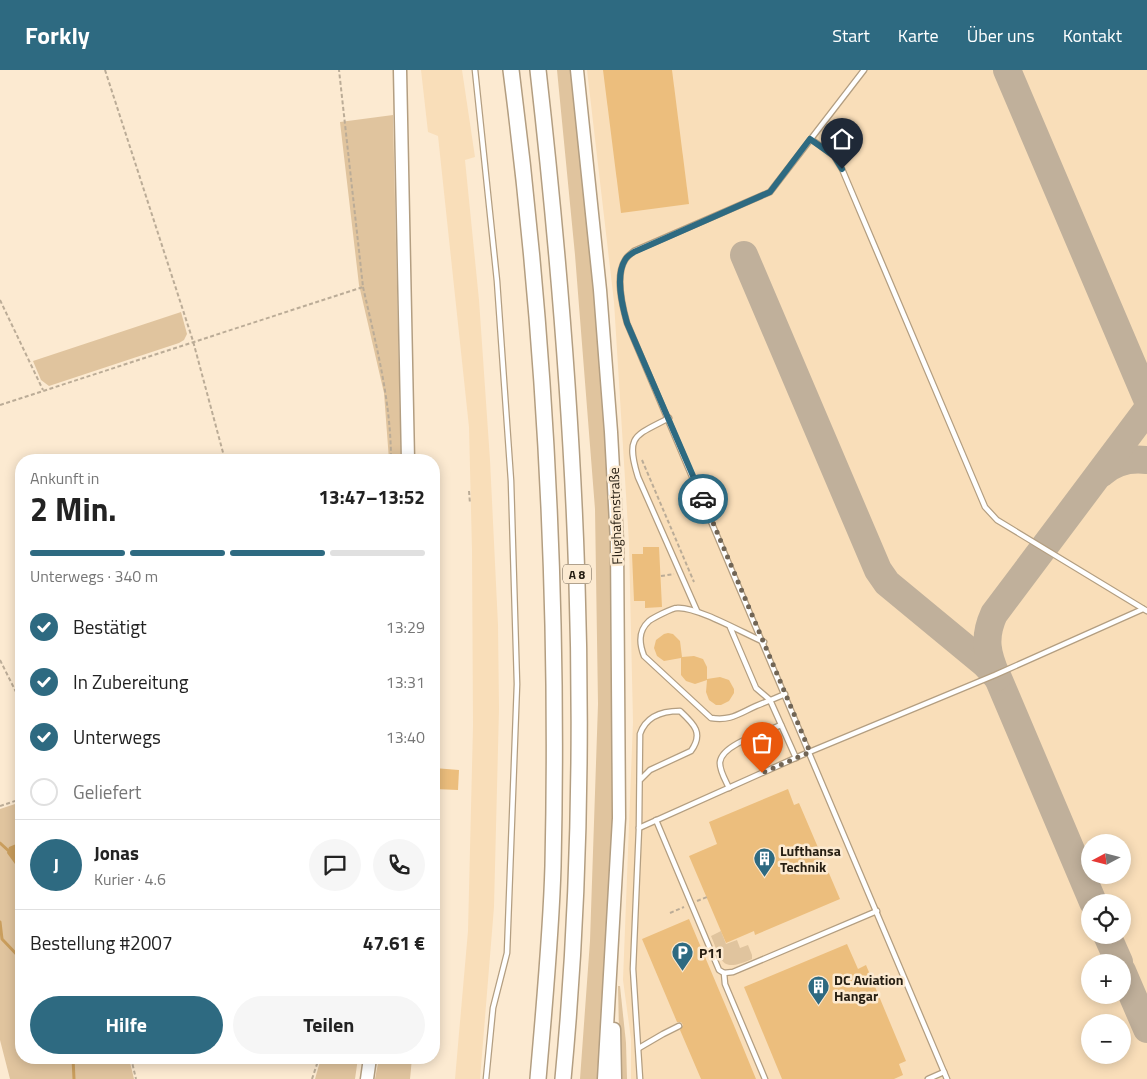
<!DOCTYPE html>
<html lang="de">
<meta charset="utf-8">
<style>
:root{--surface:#fff;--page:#f6f6f6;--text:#222;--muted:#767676;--line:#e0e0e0;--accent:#2e6a81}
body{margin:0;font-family:"Titillium Web",sans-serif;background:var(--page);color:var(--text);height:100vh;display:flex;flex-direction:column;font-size:19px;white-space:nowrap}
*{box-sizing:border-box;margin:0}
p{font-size:16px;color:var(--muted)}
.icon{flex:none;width:28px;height:28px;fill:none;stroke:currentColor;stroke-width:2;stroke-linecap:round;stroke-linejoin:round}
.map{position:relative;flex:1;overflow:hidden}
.sheet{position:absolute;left:15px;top:384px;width:425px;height:610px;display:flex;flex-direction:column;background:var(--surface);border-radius:20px;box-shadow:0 2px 12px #0003}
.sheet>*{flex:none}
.needle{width:32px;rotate:263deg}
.controls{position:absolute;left:1081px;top:764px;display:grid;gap:10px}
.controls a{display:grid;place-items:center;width:50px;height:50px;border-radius:50%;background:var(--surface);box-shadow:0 2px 12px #0003;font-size:25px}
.pin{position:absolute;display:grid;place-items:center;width:42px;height:42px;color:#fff;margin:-51px -21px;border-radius:50% 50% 50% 0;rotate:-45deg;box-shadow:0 0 5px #0007}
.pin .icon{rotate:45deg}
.courier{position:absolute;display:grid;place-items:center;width:50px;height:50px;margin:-25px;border:4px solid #2e6a81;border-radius:50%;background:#fff;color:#222;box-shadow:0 1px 6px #0007}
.overview em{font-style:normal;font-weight:700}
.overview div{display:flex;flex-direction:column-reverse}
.overview{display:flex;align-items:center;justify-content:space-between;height:85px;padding:0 15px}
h1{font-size:32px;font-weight:700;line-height:38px}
.bar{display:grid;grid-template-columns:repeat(4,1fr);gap:8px 5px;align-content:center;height:60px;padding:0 15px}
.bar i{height:6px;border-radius:4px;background:var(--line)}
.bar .current{background:var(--accent)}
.bar p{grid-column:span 4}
.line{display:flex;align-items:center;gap:12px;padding:0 15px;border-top:1px solid var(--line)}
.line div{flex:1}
.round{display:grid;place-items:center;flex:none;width:52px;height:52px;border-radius:26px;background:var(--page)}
ol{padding:0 15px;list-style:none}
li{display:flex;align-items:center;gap:15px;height:55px}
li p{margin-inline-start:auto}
li .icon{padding:5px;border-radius:50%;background:var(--accent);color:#fff;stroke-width:4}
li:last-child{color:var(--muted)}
li i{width:28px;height:28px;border:2px solid var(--line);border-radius:50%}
.button{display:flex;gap:10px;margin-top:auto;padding:10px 15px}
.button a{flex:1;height:58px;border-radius:30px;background:var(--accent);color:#fff;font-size:20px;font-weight:700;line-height:58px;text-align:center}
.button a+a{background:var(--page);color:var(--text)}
header{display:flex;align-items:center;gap:30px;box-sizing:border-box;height:70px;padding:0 25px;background:var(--accent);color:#fff}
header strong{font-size:24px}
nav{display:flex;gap:28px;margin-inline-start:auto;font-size:18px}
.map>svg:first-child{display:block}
.built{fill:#f9deb9;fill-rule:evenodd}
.green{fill:#e0c49e}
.water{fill:#ca9e5d}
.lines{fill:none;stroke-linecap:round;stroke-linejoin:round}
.stream{stroke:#ca9e5d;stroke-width:3}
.taxiway{stroke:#c0b09b;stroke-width:28}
.building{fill:#ecbe7d}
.lane-casing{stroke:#b39e81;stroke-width:7}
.secondary-casing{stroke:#b39e81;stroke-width:15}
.highway-casing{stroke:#b39e81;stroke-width:18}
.path{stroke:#bbac97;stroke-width:2;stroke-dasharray:4 2.5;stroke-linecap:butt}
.lane{stroke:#fff;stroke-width:4.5}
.secondary{stroke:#fff;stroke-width:12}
.highway{stroke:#fff;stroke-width:15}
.done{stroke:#716555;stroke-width:5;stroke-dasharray:0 9}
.route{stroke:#2e6a81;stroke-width:6}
.labels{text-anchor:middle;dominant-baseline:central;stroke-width:5;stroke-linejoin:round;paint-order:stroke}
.shield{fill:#fcead1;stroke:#665b4b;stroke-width:1}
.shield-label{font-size:12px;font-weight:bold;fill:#261e12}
.street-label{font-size:14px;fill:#261e12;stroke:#fcead1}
.poi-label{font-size:14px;font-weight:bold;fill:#261e12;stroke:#fcead1;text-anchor:start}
</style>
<header>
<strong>Forkly</strong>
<nav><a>Start</a><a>Karte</a><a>Über uns</a><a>Kontakt</a></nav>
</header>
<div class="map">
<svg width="1147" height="1009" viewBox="0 0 1147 1009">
<rect width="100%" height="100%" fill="#fcead1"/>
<!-- built -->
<g class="built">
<polygon points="421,0 462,0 475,87 465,90 479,230 490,390 498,555 499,639 494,837 480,1009 455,1009 468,861 473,656 472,480 469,357 438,66 428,62"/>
<path d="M 587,0 L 1147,0 L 1147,1009 L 631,1009 L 631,969 L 623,910 L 633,652 L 629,473 L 614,232 ZM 1090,772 L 1122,772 L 1122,805 L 1090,805 ZM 1090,832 L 1122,832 L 1122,865 L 1090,865 ZM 1090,892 L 1122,892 L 1122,925 L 1090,925 ZM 1090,952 L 1122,952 L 1122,985 L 1090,985 Z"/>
</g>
<!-- green -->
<g class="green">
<polygon points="557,0 572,0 574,11 597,258 611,453 615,671 610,826 597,1009 580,1009 590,871 598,634 595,439 575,185"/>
<polygon points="393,45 401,390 389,390 384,323 359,215 340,52"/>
<polygon points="181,242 187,264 184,270 179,273 49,316 41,310 33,291"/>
<polygon points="21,732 21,988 129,988 134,1009 10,1009 0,970 0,739"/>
<path d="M 721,861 L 726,874 L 737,870 L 740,878 L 748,875 L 752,885 L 752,889 C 721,903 722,892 711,866 Z"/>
<polygon points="618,916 620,916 626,973 627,1009 620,1009"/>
<polygon points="321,988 358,988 355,1009 315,1009"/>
<polygon points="379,988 412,988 410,1009 375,1009"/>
</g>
<!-- water -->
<polygon class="water" points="21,772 21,826 15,794 7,783 9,777"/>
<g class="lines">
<!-- stream -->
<g class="stream">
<polyline points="0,773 11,783"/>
<polyline points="0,852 2,869 21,889"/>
<polyline points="73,988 74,1009"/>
</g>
<!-- taxiway -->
<g class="taxiway">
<polyline points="1007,0 1147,329"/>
<polyline points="744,185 878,500 887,513 985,594 998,608 1093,832"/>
<path d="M 1102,403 C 1115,391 1131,388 1147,390"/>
<path d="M 997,607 C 987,584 983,568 994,544 L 1147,340"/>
<polyline points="1107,865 1119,892"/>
<polyline points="1122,901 1147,959"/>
</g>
</g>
<!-- building -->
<g class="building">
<polygon points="603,0 672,0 689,134 621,143"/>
<polygon points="643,477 659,477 662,537 645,538 645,531 634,531 632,484 643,484"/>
<polygon points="668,563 673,564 680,571 682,587 694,586 703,589 707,597 707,609 720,607 729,610 734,619 734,623 729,631 721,635 716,635 709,630 706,622 707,610 695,614 686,611 681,605 681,588 664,591 657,586 654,578 656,570 664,564"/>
<polygon points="775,667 779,679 753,690 748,679"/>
<polygon points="434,698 459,700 458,720 434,719"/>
<polygon points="788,719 794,735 799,733 840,829 755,865 754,861 726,873 689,786 717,774 709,752"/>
<polygon points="689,849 735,958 756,1009 701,1009 680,960 683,955 681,952 677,952 642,869"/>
<polygon points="847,874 858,899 866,895 906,991 899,994 903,1005 894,1009 782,1009 744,917"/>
</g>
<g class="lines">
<defs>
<g id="lane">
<polyline points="475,0 497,211 511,411 517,614 507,883 493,938 486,1009"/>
<path d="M 864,0 L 770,122 L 634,181 C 631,184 627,186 625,190 C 615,206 622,235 627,253 L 947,1009"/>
<polyline points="811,69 834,86 842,99 985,437 997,450 1147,541"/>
<path d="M 669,348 C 635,366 625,365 638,407 L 697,541"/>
<polyline points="730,557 756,618 770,630 796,688"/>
<path d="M 764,572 C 745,564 696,536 677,538 C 672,538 653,548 649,551 C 638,561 639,573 644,586 L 711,648 C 731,651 738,644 756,636 C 766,632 776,628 785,624"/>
<path d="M 640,710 L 650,700 L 691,681 C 704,663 694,654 680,641 C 662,641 646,646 640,664 L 639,758 L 633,899 L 640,1009"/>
<path d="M 729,718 C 726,711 719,700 720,692 C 722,674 766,662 781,655"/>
<polyline points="656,750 719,900 724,903 725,914 765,1009"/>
<polyline points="639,758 802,685 995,605 1143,539"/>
<polyline points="724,903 733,902 877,841"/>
<polyline points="639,978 663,964 679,956"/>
<polyline points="928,1009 944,1002"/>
</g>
<g id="secondary">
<polyline points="400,0 408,390"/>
<polyline points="577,0 600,220 611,362 617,472 619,748 604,1009"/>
<polyline points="614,959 615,1009"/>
<polyline points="367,1009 370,988"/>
</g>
<g id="highway">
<path d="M 511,0 C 545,263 559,531 553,796 C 551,867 544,938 538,1009"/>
<path d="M 538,0 C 576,335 595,672 563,1009"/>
</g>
</defs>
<!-- lane casing -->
<use href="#lane" class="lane-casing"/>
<!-- secondary casing -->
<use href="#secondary" class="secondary-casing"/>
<!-- highway casing -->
<use href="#highway" class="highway-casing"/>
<!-- path -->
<g class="path">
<polyline points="105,0 193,271 225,390"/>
<path d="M 363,217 C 376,274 391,331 391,390"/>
<polyline points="0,230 43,320"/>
<polyline points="0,335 363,217 339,0"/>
<polyline points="642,390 694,512"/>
<polyline points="469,421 470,434"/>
<polyline points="661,506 674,504"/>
<polyline points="0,590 21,632"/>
<polyline points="0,736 21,729"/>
<polyline points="697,831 707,827"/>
<polyline points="670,843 684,837"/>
<polyline points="131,988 136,1009"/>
<polyline points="312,1009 319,988"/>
</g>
<!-- lane -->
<use href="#lane" class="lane"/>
<!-- secondary -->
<use href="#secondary" class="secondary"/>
<!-- highway -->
<use href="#highway" class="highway"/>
</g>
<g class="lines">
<!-- done -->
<polyline class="done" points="703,429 810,682 762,703"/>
<!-- route -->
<path class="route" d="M 703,429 L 627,253 C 622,235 615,206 625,190 C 627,186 631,184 634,182 L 770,122 L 810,69 L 834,86 L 842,99"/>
</g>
<!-- icons -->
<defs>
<symbol id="building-pin" viewBox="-11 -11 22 30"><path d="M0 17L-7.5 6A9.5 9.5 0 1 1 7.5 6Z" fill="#2e6a81" stroke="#fcead1"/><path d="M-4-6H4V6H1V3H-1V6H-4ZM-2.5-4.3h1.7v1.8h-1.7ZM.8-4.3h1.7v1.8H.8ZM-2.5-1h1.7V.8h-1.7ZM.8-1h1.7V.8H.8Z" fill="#fff"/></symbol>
<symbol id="parking-pin" viewBox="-11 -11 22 30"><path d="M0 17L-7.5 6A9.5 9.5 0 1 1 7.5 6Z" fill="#2e6a81" stroke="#fcead1"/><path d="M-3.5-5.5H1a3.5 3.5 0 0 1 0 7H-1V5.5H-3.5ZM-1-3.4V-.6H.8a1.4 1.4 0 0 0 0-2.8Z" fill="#fff"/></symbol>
</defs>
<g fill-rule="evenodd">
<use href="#building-pin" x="752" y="776" width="25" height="34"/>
<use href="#parking-pin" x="670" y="870" width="25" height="34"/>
<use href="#building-pin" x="806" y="904" width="25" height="34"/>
</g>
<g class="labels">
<!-- shield labels -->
<rect class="shield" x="563" y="494.5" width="28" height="19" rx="4"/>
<g class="shield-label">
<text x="577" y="504">A 8</text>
</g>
<!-- street labels -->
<g class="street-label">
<text transform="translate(615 446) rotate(-92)">Flughafenstraße</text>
</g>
<!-- poi labels -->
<g class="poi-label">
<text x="780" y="780">Lufthansa<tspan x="780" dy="16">Technik</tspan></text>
<text x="699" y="882">P11</text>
<text x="834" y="909">DC Aviation<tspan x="834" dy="16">Hangar</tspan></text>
</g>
</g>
</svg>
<div class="controls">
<a><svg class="needle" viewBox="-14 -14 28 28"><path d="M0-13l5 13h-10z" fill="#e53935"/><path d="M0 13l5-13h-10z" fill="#767676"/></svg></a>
<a><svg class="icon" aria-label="locate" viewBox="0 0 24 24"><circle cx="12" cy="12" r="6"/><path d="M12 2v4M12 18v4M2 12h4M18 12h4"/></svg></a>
<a>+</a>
<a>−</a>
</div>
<div class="pin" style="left:762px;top:703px;background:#ea580c"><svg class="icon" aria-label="bag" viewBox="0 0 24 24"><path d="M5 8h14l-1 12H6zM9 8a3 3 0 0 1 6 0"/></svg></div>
<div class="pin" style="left:842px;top:99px;background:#1f2937"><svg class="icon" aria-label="home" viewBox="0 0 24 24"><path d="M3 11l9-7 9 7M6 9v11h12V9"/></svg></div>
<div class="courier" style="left:703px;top:429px"><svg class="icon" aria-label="car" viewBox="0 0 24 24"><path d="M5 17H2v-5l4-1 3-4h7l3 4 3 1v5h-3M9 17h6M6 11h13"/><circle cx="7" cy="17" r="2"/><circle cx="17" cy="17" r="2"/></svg></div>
<section class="sheet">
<div class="overview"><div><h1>2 Min.</h1><p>Ankunft in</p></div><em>13:47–13:52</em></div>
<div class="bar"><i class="current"></i><i class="current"></i><i class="current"></i><i></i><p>Unterwegs · 340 m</p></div>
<ol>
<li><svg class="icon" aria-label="check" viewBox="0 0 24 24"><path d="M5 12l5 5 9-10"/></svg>Bestätigt<p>13:29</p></li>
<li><svg class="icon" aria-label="check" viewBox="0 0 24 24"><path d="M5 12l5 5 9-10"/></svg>In Zubereitung<p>13:31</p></li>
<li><svg class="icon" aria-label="check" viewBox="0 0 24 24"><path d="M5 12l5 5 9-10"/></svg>Unterwegs<p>13:40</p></li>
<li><i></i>Geliefert</li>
</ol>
<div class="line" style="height:90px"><b class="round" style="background:var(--accent);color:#fff">J</b><div><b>Jonas</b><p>Kurier · 4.6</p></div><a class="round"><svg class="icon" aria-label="chat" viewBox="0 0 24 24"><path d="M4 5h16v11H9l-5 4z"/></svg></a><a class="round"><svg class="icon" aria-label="phone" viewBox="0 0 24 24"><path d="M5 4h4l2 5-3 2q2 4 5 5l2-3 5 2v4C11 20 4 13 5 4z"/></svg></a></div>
<div class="line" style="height:65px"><div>Bestellung #2007</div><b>47.61 €</b></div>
<div class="button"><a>Hilfe</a><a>Teilen</a></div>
</section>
</div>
